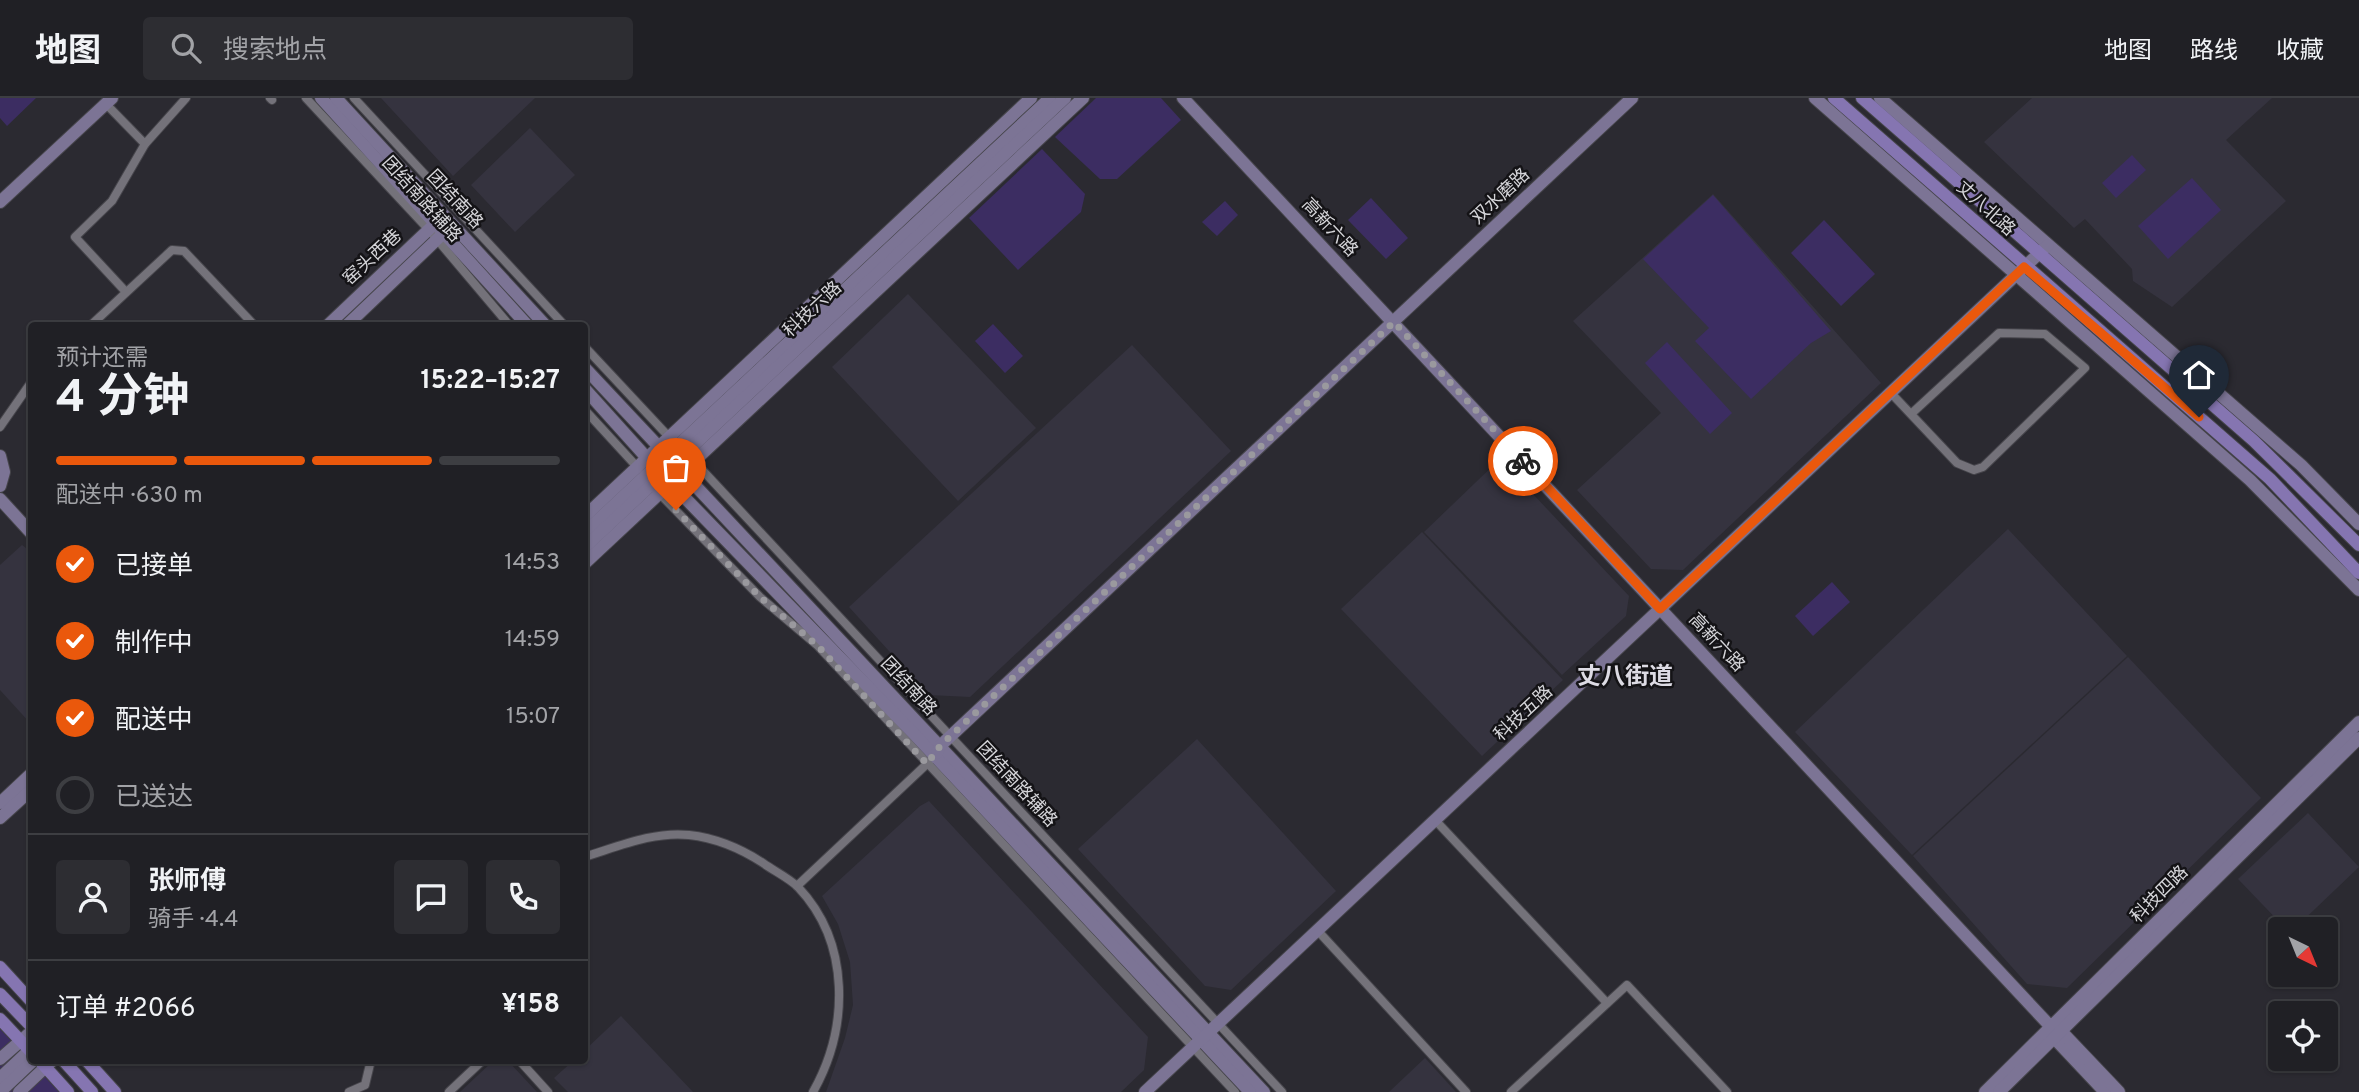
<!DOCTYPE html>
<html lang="zh">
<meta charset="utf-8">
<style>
:root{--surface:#202025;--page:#2d2d32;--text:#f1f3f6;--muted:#a2a3a7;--line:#3d3e42;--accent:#ea580c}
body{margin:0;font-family:Overpass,"Noto Sans SC",sans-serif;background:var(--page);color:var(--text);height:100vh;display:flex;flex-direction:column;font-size:26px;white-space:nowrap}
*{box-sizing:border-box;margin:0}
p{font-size:23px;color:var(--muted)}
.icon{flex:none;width:38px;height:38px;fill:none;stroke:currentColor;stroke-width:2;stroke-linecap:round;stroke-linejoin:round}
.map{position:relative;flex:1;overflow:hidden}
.details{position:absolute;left:28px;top:224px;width:560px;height:742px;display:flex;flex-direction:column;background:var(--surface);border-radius:7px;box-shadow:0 2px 5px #0004,0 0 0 2px var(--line)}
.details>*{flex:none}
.needle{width:46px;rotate:137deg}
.tools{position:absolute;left:2268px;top:819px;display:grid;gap:14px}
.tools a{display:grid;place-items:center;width:70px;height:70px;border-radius:7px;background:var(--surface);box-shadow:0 2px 5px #0004,0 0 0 2px var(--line);font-size:35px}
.pin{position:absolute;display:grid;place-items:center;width:60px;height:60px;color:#fff;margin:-72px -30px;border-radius:50% 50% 50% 0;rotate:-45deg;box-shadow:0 0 7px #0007}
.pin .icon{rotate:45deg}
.courier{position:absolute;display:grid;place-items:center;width:70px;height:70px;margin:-35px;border:5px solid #ea580c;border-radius:50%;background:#fff;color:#222;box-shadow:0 2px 9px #0007}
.head em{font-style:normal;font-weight:700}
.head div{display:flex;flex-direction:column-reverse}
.head{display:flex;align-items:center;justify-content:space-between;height:119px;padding:0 28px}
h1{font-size:46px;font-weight:700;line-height:52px}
.bar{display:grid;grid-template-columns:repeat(4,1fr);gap:10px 7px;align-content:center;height:84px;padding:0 28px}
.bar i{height:9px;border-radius:5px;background:var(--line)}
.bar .on{background:var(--accent)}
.bar p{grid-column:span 4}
.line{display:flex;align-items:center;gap:18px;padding:0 28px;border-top:2px solid var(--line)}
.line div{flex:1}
.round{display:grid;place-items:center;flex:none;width:74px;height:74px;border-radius:7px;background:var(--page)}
ol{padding:0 28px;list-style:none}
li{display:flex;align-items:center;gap:21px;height:77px}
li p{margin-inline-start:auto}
li .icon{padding:7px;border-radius:50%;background:var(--accent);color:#fff;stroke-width:4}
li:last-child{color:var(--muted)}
li i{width:38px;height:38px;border:4px solid var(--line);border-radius:50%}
header{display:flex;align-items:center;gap:42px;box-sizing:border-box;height:98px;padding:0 35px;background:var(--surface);border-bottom:2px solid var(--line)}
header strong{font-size:33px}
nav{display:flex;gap:38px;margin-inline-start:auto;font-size:24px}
.search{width:490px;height:63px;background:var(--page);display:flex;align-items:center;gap:18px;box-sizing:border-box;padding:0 24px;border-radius:7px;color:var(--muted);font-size:26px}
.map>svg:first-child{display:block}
.built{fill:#35333f}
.green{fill:#3c2d62}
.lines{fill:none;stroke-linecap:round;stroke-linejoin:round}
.street-casing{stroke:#46454b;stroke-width:10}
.secondary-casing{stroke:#46454b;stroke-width:14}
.primary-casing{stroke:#46454b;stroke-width:14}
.street{stroke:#74727a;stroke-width:8}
.secondary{stroke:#7c7495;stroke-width:12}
.primary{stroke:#8575b1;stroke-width:12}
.done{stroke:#9a999e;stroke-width:7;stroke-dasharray:0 12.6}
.route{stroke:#ea580c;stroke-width:9}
.labels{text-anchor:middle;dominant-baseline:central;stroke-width:5;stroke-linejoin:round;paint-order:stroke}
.street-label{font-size:18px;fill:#d5d5d9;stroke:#141316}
.district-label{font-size:24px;font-weight:bold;fill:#dddbe4;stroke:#141316}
</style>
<header>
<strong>地图</strong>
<div class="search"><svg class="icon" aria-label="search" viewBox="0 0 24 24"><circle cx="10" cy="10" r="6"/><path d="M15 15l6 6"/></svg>搜索地点</div>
<nav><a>地图</a><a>路线</a><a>收藏</a></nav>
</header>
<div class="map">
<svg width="2359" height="994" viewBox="0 0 2359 994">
<rect width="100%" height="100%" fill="#2b2a31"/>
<!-- built -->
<g class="built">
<polygon points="381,0 535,0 453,78"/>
<polygon points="2032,0 2272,0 2226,42 2286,103 2172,209 2133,183 2132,171 2085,121 2074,130 1984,44"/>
<polygon points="530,30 575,77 515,134 471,87"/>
<polygon points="1713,96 1881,285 1683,472 1651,471 1577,392 1661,315 1573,223"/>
<polygon points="908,196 1036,330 958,403 832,269"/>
<polygon points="1132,247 1231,353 970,599 929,597 849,509"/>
<polygon points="1500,361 1629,498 1626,518 1562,577 1424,434"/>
<polygon points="2008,431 2127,558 1912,757 1795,634"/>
<polygon points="1422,434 1563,582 1482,658 1341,511"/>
<polygon points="22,447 31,454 31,626 0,592 0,467"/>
<polygon points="2128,559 2261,700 2067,890 2027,886 1913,758"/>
<polygon points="1197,641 1336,793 1231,892 1205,888 1078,751"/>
<polygon points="929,703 1148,939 1144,972 1121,994 826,994 845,940 853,907 850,864 838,826 822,798 920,708"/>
<polygon points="2308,715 2359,769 2294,831 2286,831 2238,781"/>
<polygon points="621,918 693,994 568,994 554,980 573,963 584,962 585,952"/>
<polygon points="1425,960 1456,994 1389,994"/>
<polygon points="493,963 508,963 537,994 460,994"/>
</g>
<!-- green -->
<g class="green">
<polygon points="0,0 36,0 7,28 0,20"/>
<polygon points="1096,0 1161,0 1181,22 1117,81 1100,81 1055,39"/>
<polygon points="1042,51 1085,96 1081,114 1018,172 969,120"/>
<polygon points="2132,57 2146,72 2116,100 2102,85"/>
<polygon points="2192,80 2221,112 2168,161 2138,128"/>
<polygon points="1713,97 1831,233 1811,245 1751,301 1695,243 1709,230 1643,161"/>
<polygon points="1371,100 1408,140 1386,161 1348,122"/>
<polygon points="1225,103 1238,117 1217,138 1202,124"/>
<polygon points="1824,122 1875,176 1841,208 1791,155"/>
<polygon points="993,226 1023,258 1005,275 975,243"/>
<polygon points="1667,244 1732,315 1710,336 1645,265"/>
<polygon points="1832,484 1850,504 1813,538 1795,518"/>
<polygon points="0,931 59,994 0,994"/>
</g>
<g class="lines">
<defs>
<g id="street">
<polyline points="270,0 272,2"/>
<polyline points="306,0 429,132 510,228"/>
<polyline points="354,0 565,228"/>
<polyline points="106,6 145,46"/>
<polyline points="126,194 75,139 112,103 145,46 186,0"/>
<polyline points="90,228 172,152 184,153 255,228"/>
<polyline points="584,248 670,340"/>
<polyline points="1890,294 1957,365 1974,372 1983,369 2085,270 2045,236 1999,235 1911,316"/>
<polyline points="584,311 639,371"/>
<polyline points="0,329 32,283"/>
<polyline points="692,361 1282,994"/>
<polyline points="656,392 760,499 818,548 1235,994"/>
<polyline points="1436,723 1607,905"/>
<path d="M 584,759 C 617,749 654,733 689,737 C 716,740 740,750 763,765 C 774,773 789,780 798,789 C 851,845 849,930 813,994"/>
<polyline points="797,788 930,663"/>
<polyline points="1318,833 1466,994"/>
<polyline points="519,962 548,994"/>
<polyline points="349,994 365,987 371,962"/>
<polyline points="449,994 483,962"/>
<polyline points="1511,994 1627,887 1727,994"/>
</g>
<g id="secondary">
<polyline points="321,0 528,228"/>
<polyline points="336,0 546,228"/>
<polyline points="1183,0 2051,929 2054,940 2105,994"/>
<polyline points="1815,0 2250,382 2359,492"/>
<polyline points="1880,0 2301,367 2359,426"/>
<polyline points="0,104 112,0"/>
<polyline points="327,228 441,120"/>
<polyline points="346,228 450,129"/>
<polyline points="584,269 1264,994"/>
<polyline points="584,290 655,369 915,637 1250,994"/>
<polyline points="0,358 4,374 0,388"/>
<polyline points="0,401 32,436"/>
<polyline points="584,419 1031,0"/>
<polyline points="584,435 1050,0"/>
<polyline points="584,450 1065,0"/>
<polyline points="584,466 1083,0"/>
<polyline points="937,655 940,648 1632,0"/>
<polyline points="0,705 32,675"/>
<polyline points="0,720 32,691"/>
<polyline points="2054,930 2061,933 2119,994"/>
<polyline points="0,961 32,933"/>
<polyline points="0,980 32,950"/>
<polyline points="0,994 34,962"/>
<polyline points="19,994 53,962"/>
<polyline points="1145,994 2048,147"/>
<polyline points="1985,994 2359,624"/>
<polyline points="1999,994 2359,640"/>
</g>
<g id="primary">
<polyline points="1834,0 2270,381 2359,475"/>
<polyline points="1862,0 2254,343 2359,447"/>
<polyline points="0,869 32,904"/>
<polyline points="0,896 32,929"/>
<polyline points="0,921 32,955"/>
<polyline points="39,962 68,994"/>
<polyline points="63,962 92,994"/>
<polyline points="86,962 115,994"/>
</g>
</defs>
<!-- street casing -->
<use href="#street" class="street-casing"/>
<!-- secondary casing -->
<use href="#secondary" class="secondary-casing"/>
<!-- primary casing -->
<use href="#primary" class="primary-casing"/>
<!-- street -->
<use href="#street" class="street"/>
<!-- secondary -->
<use href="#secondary" class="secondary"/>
<!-- primary -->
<use href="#primary" class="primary"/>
</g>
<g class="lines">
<!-- done -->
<polyline class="done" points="676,412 760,499 818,548 927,666 940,648 1394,224 1523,363"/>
<!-- route -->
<polyline class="route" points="1523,363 1660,511 2024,169 2199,319"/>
</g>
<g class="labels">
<!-- street labels -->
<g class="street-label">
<text transform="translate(1501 99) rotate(-43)">双水磨路</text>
<text transform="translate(421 102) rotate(48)">团结南路辅路</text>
<text transform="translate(454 102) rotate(47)">团结南路</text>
<text transform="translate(1985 111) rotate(42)">丈八北路</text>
<text transform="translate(1329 130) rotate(47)">高新六路</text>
<text transform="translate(373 160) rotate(-43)">窑头西巷</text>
<text transform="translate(813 212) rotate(-43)">科技六路</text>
<text transform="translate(1716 545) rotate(47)">高新六路</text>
<text transform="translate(908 589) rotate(47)">团结南路</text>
<text transform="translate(1524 616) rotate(-43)">科技五路</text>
<text transform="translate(1016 687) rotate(47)">团结南路辅路</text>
<text transform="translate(2160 797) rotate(-45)">科技四路</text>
</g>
<!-- district labels -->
<g class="district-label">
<text x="1625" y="580">丈八街道</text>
</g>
</g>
</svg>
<div class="tools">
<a><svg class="needle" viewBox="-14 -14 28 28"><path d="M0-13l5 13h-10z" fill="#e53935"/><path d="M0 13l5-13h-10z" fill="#a2a3a7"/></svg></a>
<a><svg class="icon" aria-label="locate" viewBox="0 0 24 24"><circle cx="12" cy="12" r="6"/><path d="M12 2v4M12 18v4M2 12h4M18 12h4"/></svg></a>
</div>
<div class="pin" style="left:676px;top:412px;background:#ea580c"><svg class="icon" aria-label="bag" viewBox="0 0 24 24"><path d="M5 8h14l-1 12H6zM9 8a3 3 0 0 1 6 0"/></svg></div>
<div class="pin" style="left:2199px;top:319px;background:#1f2937"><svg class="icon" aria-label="home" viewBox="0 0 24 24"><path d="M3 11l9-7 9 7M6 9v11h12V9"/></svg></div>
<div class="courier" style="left:1523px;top:363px"><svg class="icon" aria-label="bike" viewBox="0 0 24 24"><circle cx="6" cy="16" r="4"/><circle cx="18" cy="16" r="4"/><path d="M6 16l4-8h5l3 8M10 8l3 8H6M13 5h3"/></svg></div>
<section class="details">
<div class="head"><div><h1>4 分钟</h1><p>预计还需</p></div><em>15:22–15:27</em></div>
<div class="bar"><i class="on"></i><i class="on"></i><i class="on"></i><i></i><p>配送中 · 630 m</p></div>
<ol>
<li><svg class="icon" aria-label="check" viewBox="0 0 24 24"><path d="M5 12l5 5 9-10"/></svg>已接单<p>14:53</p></li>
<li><svg class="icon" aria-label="check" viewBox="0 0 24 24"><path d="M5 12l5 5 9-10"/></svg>制作中<p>14:59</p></li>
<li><svg class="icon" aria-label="check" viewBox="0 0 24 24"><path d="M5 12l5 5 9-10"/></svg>配送中<p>15:07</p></li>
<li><i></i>已送达</li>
</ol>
<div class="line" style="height:126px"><a class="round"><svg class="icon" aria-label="person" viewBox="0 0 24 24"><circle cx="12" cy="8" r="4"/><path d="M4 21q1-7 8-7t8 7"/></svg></a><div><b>张师傅</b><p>骑手 · 4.4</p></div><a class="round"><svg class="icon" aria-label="chat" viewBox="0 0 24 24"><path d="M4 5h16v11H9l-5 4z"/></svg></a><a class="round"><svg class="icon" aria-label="phone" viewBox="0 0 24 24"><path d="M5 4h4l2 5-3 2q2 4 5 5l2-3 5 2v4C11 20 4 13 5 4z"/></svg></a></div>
<div class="line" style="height:91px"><div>订单 #2066</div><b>¥158</b></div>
</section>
</div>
